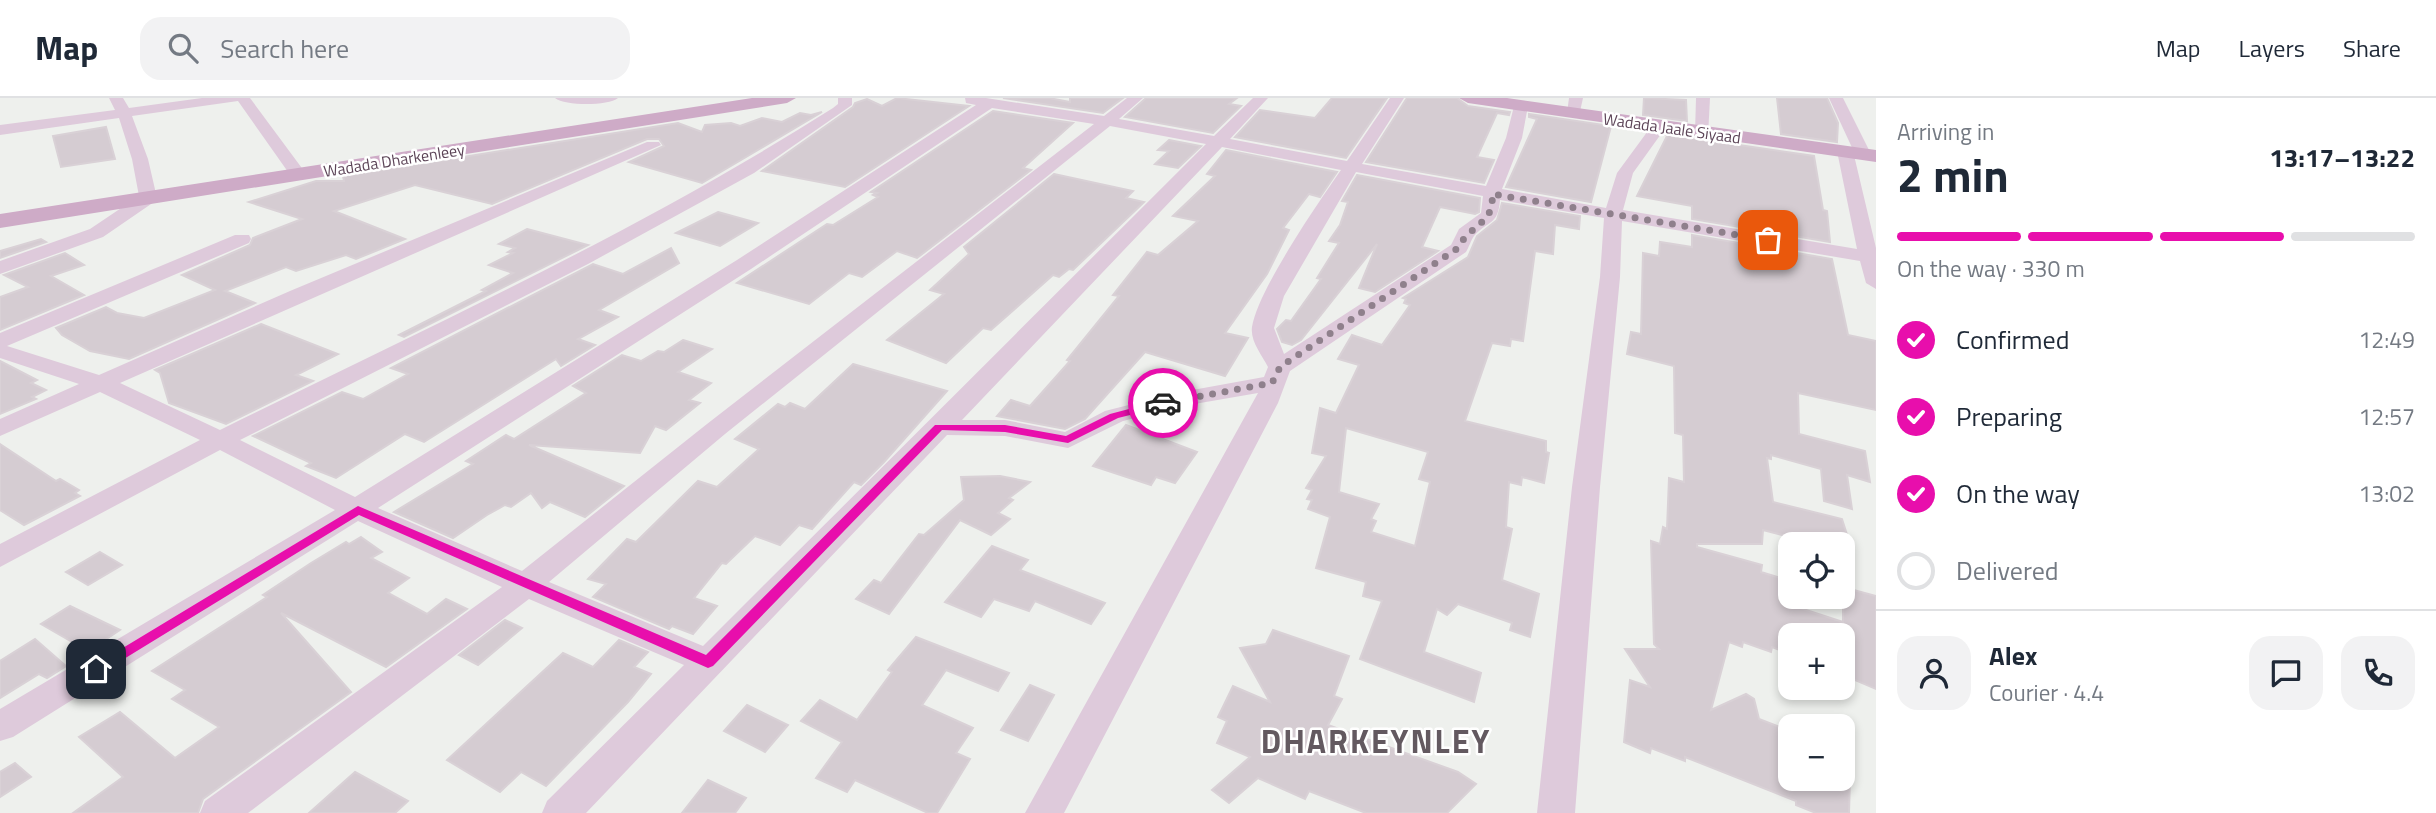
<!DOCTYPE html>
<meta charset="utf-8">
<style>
:root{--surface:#fff;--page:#f2f2f3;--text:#1f2937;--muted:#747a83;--line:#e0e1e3;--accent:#e80eac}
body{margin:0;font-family:"Titillium Web",sans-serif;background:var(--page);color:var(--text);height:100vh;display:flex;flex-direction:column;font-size:26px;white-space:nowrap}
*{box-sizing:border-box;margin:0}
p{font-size:23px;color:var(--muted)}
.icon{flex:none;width:38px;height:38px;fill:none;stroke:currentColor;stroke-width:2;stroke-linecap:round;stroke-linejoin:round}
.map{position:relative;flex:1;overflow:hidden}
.panel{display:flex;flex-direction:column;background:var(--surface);width:560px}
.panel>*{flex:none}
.fabs{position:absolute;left:1778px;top:434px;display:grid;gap:14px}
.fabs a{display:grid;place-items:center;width:77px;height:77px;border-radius:14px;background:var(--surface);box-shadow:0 4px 10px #0003;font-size:35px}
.pin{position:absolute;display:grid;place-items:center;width:60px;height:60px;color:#fff;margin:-30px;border-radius:14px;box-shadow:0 4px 10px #0006}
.courier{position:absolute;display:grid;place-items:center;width:70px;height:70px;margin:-35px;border:5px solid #e80eac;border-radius:50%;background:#fff;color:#222;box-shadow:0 2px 9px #0007}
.summary em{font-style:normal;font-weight:700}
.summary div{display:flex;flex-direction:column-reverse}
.summary{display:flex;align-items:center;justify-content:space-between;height:119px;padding:0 21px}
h1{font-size:46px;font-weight:700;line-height:52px}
.bar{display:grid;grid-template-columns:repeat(4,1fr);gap:10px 7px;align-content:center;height:84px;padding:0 21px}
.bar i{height:9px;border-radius:5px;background:var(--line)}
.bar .active{background:var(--accent)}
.bar p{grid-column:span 4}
.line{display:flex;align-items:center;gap:18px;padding:0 21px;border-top:2px solid var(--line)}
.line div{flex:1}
.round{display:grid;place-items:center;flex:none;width:74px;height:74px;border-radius:21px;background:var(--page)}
ol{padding:0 21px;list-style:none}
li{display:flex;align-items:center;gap:21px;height:77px}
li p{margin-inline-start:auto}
li .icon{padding:7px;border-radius:50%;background:var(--accent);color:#fff;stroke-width:4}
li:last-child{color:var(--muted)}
li i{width:38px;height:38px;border:4px solid var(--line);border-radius:50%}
header{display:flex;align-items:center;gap:42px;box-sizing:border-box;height:98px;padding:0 35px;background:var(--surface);border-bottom:2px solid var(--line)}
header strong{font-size:33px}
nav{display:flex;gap:38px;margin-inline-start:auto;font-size:24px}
.search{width:490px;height:63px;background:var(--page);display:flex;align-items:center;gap:18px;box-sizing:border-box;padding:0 24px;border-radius:21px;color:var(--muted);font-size:26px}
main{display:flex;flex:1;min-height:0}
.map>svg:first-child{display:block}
.building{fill:#d5ccd2;stroke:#d9d1d6;stroke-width:2;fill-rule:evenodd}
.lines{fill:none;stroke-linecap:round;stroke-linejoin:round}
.minor{fill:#decadb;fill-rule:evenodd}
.major{fill:#ceabc7;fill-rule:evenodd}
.route{fill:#e80eac}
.done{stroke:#8f808c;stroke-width:7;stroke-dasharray:0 12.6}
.labels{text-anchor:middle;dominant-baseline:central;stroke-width:5;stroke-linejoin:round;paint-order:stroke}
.far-street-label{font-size:16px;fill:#5c4457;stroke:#fff}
.near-district-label{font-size:32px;font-weight:bold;letter-spacing:2px;fill:#635960;stroke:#fff}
</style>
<header>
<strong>Map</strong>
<div class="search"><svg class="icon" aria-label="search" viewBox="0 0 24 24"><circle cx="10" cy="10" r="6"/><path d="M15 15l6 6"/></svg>Search here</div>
<nav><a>Map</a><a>Layers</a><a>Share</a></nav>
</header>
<main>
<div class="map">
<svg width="1876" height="715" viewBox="0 0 1876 715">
<rect width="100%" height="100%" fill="#eef0ed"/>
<!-- building -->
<g class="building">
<polygon points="897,0 969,8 845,89 762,73 853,9 855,5 867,1 882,8"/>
<polygon points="1003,0 1049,0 1070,4 1070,0 1123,0 1103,15"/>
<polygon points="1146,0 1237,0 1229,6 1241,8 1213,35 1125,19"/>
<polygon points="1332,0 1387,0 1346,60 1235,39 1260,12 1315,20"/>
<polygon points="1407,0 1457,0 1468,8 1510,14 1509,17 1497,15 1477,59 1494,62 1484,85 1366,64"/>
<polygon points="1644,0 1686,2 1687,23 1643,17"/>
<polygon points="1777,0 1827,0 1838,25 1837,44 1781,36"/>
<polygon points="993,13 1073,25 1023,70 1031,72 917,160 897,153 862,179 849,175 809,206 737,185 827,126 833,127 878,99 873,97 877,95 871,94"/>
<polygon points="822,14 702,85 629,64 664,48 659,41 647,41 492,106 415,87 334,113 405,141 356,161 346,157 296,173 286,169 225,193 255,205 129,261 90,253 62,237 56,230 106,209 117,215 144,220 215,192 182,177 250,147 253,140 302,121 249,104 316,83 344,83 343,78 678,25 702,34 705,27 731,25 740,28 762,20 782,24 800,15 811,17"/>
<polygon points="1529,16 1611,28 1591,104 1506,89 1537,21 1529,19"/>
<polygon points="106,29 115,61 61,69 53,38"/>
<polygon points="1664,36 1814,58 1823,112 1827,113 1830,144 1692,121 1692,108 1637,98 1667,38"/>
<polygon points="1169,42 1201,48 1178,70 1155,66 1169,53 1158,52"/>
<polygon points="1226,52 1337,74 1320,99 1309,96 1283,130 1289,132 1267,176 1225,235 1248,240 1225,278 1145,254 1085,321 1065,331 997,318 1011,302 1030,308 1070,263 1067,262 1119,198 1113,197 1147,154 1158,157 1198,123 1173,118 1215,78 1207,76"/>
<polygon points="1054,76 1133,93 1126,100 1144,104 1073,172 1069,171 1059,179 1053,177 991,232 983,230 946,265 887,242 944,196 930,192 969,156 964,149"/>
<polygon points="1357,77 1480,100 1479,114 1475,116 1440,109 1422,149 1438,153 1375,194 1359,190 1377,146 1301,242 1292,247 1282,244 1277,231 1286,222 1291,223 1321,181 1317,180 1339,145 1329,143 1340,127 1348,104 1342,103"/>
<path d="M 1502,105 L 1580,118 L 1579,131 L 1555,127 L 1553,156 L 1535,153 L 1523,243 L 1511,241 L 1510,248 L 1492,245 L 1465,323 L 1546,343 L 1546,354 L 1549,355 L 1544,385 L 1522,379 L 1521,387 L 1509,384 L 1506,429 L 1512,431 L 1502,482 L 1539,496 L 1530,539 L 1510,532 L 1512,525 L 1458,506 L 1447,517 L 1437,511 L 1424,554 L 1481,575 L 1474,604 L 1360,561 L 1382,503 L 1363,498 L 1366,484 L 1316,470 L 1330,419 L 1308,411 L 1312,402 L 1307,401 L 1312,392 L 1306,390 L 1326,358 L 1312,355 L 1320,310 L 1336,315 L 1359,267 L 1338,261 L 1352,237 L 1382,247 L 1410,207 L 1404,205 L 1406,201 L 1403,200 L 1468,159 L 1477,138 L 1497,122 ZM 1346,330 L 1428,354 L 1419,381 L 1430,384 L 1415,448 L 1371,434 L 1376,423 L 1371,421 L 1379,406 L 1339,394 Z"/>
<polygon points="718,114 758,125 720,148 676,135"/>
<polygon points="527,131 588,147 404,239 399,237 486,193 482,192 513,175 489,167 513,155 508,154 515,150 499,146"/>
<polygon points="1692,137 1832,161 1848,237 1876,243 1876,312 1798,295 1799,336 1865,353 1870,384 1847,377 1852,411 1824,403 1821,371 1771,357 1771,361 1767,360 1773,404 1842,421 1850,446 1817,446 1763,432 1762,446 1697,446 1697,449 1762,467 1761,474 1790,483 1790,499 1796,499 1797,509 1843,524 1843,489 1876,498 1876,591 1843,577 1852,537 1801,537 1790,534 1790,556 1772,549 1771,554 1743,544 1742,549 1729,544 1711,612 1746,596 1754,601 1759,621 1790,633 1790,681 1850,681 1849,715 1816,715 1796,707 1796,703 1685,659 1685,663 1651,650 1650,655 1624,644 1630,582 1650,589 1625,551 1659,551 1654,546 1651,443 1660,446 1663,429 1667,431 1669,380 1684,384 1683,337 1675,335 1674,268 1627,256 1631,234 1641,236 1643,155 1659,158 1660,144 1692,149"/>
<polygon points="41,141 46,144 0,160 0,153"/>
<polygon points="671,150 679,165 599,212 618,219 578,241 595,247 561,268 556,261 424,344 405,336 336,380 306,368 311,365 253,338 342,294 363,301 408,276 391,270 593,166 623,176"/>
<polygon points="65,155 84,167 51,178 84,197 0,232 0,199 28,189 4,177"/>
<polygon points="261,226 338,256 296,277 313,283 226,326 169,305 160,275 155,272"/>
<polygon points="683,242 712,251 678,274 711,285 689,302 700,305 666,332 655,328 640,355 529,347 624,388 585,419 550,404 542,410 531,395 511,409 505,407 487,417 453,440 394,414 473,366 466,363 506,337 514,341 586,295 573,288 622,257 641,263 658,253 664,254"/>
<polygon points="0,263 37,282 31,285 46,292 32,299 36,301 0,316"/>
<polygon points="853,266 947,293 884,364 861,387 854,384 812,431 799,427 780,447 755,438 726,466 722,465 694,500 717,508 693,536 672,528 669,531 593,499 606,486 588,481 627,441 636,444 698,383 717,389 759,351 735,341 778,306 785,309 790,305 805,311"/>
<polygon points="1126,327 1197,354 1175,385 1156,379 1151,387 1093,368"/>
<polygon points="0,346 56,383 60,381 79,392 75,395 80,398 24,427 0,412"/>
<polygon points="1000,378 1030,384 1009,400 1013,402 998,415 1010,421 991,437 960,422 889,516 856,501 874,482 881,485 919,436 924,437 964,402 961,379"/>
<polygon points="361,439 382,454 371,460 409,480 388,495 427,516 446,501 467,511 386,569 281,515 351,594 203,701 198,715 73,715 123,679 79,639 120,614 175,660 219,629 172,601 185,592 152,573 267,499 263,497 311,465 346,444 349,446"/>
<polygon points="992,448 1028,462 1020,472 1105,505 1091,526 1035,503 1029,513 994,501 981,519 945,504"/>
<polygon points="100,454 122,467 88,487 66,474"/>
<polygon points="70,508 120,532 88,553 41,526"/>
<polygon points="505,522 522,530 478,567 459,557"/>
<polygon points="1273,532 1349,558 1334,598 1342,601 1328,627 1458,674 1476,686 1447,715 1366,715 1309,693 1305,701 1258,680 1229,705 1212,692 1250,659 1217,645 1227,623 1218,619 1233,588 1270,604 1240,550 1266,546"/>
<polygon points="916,539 1009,575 998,593 946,572 922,607 973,630 956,655 970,661 937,715 928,715 855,682 847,694 816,680 842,644 801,623 820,602 857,622 892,574 888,572"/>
<polygon points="35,541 66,568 47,580 39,576 0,600 0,563"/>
<polygon points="619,542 648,554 634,569 651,576 628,604 546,688 521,674 500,694 447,662 563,555 593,569"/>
<polygon points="1030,587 1054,597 1028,643 1001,632"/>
<polygon points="747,607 788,627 765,654 724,633"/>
<polygon points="15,665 31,679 0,699 0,674"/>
<polygon points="355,674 408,703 395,715 309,715"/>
<polygon points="708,682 746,700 735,715 682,715"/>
</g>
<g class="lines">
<!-- minor -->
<g class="minor">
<polygon points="109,0 123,0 129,10 202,0 250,0 307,77 305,81 293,81 238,3 132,18 148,61 157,100 154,104 103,139 0,176 0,163 90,131 139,98 132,61 119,20 0,37 0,27 115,12"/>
<path d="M 555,0 L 618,0 C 608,8 565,8 555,0 Z"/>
<path d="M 838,0 L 852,0 L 852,7 L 754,75 L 588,166 L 240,342 L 355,399 L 737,162 L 976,7 L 966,5 L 965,0 L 986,0 L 1104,18 L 1127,0 L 1143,0 L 1119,21 L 1214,38 L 1253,0 L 1268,0 L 1230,41 L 1347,63 L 1390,0 L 1404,0 L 1362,66 L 1486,88 L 1506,40 L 1514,8 L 1521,4 L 1528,8 L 1522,40 L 1502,91 L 1606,110 L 1617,75 L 1653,26 L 1658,24 L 1666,29 L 1633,75 L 1623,112 L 1857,151 L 1837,53 L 1845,48 L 1853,53 L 1876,150 L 1876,191 L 1866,185 L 1860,163 L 1622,123 L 1620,179 L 1600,389 L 1575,715 L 1537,715 L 1572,389 L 1600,179 L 1604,120 L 1500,102 C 1498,128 1488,122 1474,138 C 1471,142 1469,149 1466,154 L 1290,273 L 1278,305 L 1064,715 L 1025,715 L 1258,295 L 1177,309 L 1123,323 L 1068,350 L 1005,338 L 947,337 L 586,715 L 542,715 L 547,703 L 684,567 L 529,501 L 248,715 L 200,715 L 205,703 L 502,489 L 358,423 L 13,639 L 0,643 L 0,611 L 335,412 L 220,352 L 0,469 L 0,446 L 200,342 L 100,294 L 0,338 L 0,321 L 79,286 L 0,260 L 0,235 L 235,137 L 249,137 L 251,141 L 249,145 L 7,248 L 99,277 L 290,193 L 647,44 L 659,44 L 661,47 L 120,285 L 220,332 C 427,230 638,134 833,10 L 838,6 ZM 992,10 L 1094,26 L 707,326 L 522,473 L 378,410 L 751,171 ZM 1110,28 L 1206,46 L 703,548 L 549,484 L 725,336 ZM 1222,49 L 1341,72 C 1318,105 1258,192 1252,229 C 1250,243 1262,257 1268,269 L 1264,279 L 1176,295 L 1105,313 L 1065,334 L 1005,322 L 962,322 ZM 1356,74 L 1483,98 L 1481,115 L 1459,131 L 1451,147 L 1284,256 L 1274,230 L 1284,198 Z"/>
<polygon points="1569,0 1583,0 1579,18 1569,18 1567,15"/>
<polygon points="1696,0 1710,0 1708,38 1703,40 1695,35"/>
<polygon points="1829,0 1843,0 1871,56 1869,59 1863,61 1855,56"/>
</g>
<!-- major -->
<g class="major">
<polygon points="752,0 796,0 787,5 0,130 0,116"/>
<polygon points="1459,0 1507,0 1876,52 1876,64 1468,5"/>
</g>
</g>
<!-- route -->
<polygon class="route" points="1163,302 1166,303 1166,308 1118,320 1068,345 1005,334 942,332 713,568 708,570 359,417 101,575 90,575 88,571 358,408 706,557 935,327 1005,327 1066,338 1110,316"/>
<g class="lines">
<!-- done -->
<path class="done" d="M 1163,305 L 1272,285 L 1280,269 L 1458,150 C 1470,126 1495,126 1492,96 L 1768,142"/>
</g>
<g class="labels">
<!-- far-street labels -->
<g class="far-street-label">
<text transform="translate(1672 30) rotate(8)">Wadada Jaale Siyaad</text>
<text transform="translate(394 62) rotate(-9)">Wadada Dharkenleey</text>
</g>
<!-- near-district labels -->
<g class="near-district-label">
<text x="1376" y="643">DHARKEYNLEY</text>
</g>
</g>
</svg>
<div class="fabs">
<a><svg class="icon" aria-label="locate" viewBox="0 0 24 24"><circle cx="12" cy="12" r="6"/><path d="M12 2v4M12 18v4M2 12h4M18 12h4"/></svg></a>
<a>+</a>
<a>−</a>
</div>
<div class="pin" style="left:1768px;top:142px;background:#ea580c"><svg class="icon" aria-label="bag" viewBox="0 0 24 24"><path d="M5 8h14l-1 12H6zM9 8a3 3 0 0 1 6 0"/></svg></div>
<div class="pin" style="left:96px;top:571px;background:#1f2937"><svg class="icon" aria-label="home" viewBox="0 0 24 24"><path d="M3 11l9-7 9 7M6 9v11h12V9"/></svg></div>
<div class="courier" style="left:1163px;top:305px"><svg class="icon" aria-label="car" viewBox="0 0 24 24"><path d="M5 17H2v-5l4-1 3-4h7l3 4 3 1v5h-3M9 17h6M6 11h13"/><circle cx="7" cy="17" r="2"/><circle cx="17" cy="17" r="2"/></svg></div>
</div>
<section class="panel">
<div class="summary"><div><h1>2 min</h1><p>Arriving in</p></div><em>13:17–13:22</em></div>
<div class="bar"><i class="active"></i><i class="active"></i><i class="active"></i><i></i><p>On the way · 330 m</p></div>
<ol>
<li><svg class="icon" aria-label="check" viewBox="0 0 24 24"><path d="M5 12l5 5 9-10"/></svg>Confirmed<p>12:49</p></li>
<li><svg class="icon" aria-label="check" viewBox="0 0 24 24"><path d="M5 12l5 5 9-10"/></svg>Preparing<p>12:57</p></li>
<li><svg class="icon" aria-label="check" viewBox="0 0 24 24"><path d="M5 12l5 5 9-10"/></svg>On the way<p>13:02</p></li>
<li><i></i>Delivered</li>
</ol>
<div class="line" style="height:126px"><a class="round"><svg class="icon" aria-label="person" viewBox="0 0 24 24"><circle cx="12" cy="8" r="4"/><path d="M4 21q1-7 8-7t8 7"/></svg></a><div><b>Alex</b><p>Courier · 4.4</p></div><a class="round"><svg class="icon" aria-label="chat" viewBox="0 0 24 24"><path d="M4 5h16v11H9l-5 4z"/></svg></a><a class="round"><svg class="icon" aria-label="phone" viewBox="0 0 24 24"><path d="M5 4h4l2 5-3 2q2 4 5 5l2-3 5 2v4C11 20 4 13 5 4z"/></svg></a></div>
</section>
</main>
